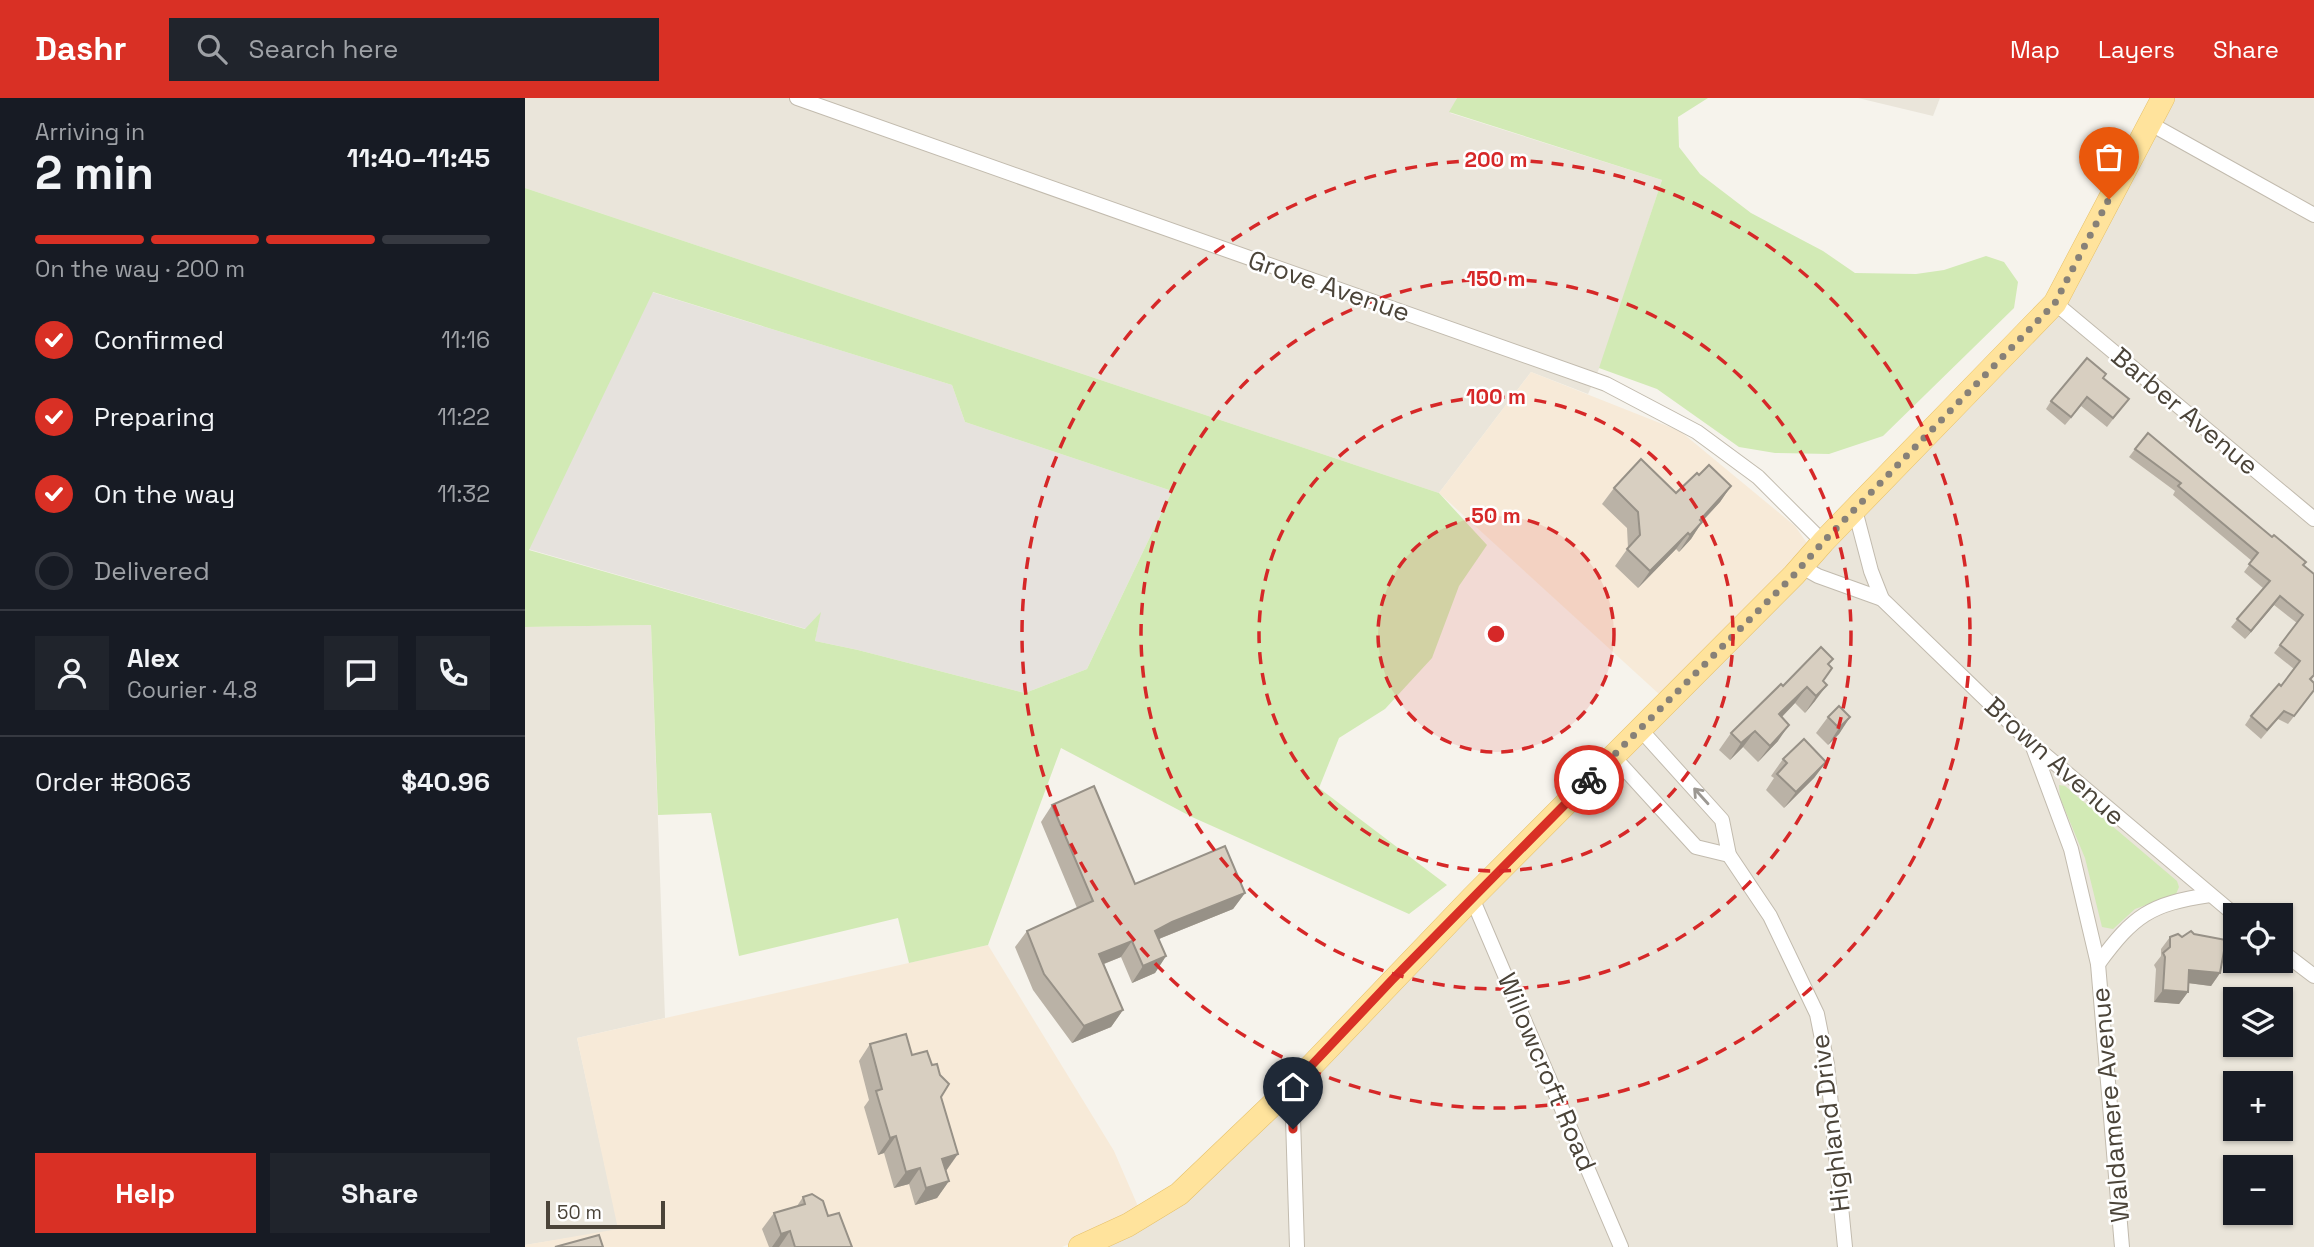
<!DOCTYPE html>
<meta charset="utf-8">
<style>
:root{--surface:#171b24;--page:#20242c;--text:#f1f3f6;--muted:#9ea1a6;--line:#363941;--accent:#d93025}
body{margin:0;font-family:"Space Grotesk",sans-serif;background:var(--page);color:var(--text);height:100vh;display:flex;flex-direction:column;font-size:26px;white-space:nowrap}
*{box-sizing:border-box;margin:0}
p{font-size:23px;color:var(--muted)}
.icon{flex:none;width:38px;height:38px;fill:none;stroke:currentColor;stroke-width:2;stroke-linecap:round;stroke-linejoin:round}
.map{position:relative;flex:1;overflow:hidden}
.sheet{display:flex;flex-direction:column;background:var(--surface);width:525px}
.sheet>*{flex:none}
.fabs{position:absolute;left:1698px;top:805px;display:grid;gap:14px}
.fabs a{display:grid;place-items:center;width:70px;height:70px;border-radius:0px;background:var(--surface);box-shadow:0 2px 5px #0004;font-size:35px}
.scale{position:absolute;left:21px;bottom:18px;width:119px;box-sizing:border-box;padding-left:7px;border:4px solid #4b4439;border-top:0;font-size:19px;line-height:24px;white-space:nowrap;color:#4b4439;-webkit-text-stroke:5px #fff;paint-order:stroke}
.pin{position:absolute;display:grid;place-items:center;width:60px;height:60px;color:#fff;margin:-72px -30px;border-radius:50% 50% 50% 0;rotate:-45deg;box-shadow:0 0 7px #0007}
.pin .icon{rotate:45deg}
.courier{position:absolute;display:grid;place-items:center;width:70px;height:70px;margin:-35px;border:5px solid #d93025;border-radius:50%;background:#fff;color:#222;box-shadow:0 2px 9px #0007}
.summary em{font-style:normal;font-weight:700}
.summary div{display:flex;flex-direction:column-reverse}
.summary{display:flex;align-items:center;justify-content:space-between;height:119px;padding:0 35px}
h1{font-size:46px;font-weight:700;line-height:52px}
.bar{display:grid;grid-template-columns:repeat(4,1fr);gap:10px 7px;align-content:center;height:84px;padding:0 35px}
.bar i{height:9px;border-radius:5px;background:var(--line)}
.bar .on{background:var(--accent)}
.bar p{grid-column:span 4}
.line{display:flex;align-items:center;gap:18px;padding:0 35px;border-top:2px solid var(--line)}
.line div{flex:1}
.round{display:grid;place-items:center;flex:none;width:74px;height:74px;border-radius:0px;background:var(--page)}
ol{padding:0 35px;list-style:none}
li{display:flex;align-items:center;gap:21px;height:77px}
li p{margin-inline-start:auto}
li .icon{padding:7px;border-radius:50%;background:var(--accent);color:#fff;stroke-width:4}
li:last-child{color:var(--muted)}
li i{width:38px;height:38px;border:4px solid var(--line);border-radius:50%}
.cta{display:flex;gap:14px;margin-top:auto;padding:14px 35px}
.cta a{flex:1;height:80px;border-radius:0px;background:var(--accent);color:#fff;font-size:28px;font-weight:700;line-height:80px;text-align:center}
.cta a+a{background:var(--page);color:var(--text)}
header{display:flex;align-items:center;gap:42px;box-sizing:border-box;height:98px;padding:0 35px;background:var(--accent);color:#fff}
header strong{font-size:33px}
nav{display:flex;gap:38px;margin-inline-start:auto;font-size:24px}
.search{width:490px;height:63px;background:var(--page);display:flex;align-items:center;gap:18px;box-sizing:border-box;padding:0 24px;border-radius:0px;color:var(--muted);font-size:26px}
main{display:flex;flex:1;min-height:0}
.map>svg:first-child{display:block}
.residential{fill:#eae5da;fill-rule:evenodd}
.commercial{fill:#f7ead8}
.industrial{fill:#e6e2dd}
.green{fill:#d2eab5;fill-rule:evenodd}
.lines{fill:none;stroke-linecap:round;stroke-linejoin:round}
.street-casing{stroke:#c2bbae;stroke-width:16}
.primary-casing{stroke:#e6c16a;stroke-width:24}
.street{stroke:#fff;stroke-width:14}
.primary{stroke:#ffe39c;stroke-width:23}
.wall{fill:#bab2a6}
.shaded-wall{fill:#979187}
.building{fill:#d8cfc1;stroke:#979187;stroke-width:2}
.oneway{stroke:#9c9892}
.done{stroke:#878178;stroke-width:7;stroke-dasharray:0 12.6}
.route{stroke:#d93025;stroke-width:9}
.ring{fill:none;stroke:#d62828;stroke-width:3.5;stroke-dasharray:12 9}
.labels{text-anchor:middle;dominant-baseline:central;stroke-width:5;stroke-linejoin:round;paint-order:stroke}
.street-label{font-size:26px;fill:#4b4439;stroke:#fff}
.centre{fill:#d62828;stroke:#fff;stroke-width:3.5}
.ring-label{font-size:21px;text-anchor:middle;font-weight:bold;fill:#d62828;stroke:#fff;stroke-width:5;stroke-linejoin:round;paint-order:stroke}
</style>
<header>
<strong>Dashr</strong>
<div class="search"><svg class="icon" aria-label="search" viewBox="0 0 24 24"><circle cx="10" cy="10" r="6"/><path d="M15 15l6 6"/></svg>Search here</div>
<nav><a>Map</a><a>Layers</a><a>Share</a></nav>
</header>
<main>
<section class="sheet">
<div class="summary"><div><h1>2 min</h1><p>Arriving in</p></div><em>11:40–11:45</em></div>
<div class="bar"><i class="on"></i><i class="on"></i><i class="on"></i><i></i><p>On the way · 200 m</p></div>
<ol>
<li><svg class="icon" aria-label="check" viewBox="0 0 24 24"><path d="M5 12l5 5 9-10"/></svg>Confirmed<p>11:16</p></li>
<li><svg class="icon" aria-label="check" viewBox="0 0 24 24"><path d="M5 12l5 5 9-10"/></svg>Preparing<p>11:22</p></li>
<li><svg class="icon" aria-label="check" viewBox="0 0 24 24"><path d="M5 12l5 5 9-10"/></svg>On the way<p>11:32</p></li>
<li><i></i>Delivered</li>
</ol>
<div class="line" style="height:126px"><a class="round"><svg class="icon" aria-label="person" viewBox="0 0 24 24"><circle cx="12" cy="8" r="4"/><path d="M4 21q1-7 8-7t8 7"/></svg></a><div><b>Alex</b><p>Courier · 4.8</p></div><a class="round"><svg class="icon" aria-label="chat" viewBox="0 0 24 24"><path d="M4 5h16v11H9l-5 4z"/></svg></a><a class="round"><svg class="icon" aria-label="phone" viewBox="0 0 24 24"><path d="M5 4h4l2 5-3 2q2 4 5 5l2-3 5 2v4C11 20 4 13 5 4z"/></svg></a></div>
<div class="line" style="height:91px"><div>Order #8063</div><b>$40.96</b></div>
<div class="cta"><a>Help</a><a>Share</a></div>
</section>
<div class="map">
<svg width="1789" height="1149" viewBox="0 0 1789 1149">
<rect width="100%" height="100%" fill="#f6f3ec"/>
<!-- residential -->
<g class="residential">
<polygon points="0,0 932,0 925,15 1137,82 1077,264 1063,296 1006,274 914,395 0,90"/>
<polygon points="1333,0 1415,0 1408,18"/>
<path d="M 1645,0 L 1789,0 L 1789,1149 L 562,1149 L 638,1111 L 1528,213 ZM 1710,817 L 1755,817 L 1755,863 L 1710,863 ZM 1710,901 L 1755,901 L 1755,947 L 1710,947 ZM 1710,985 L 1755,985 L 1755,1031 L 1710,1031 ZM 1710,1069 L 1755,1069 L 1755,1115 L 1710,1115 Z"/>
<polygon points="126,527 140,920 52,940 94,1132 0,1147 0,529"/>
</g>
<!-- commercial -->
<g class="commercial">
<polygon points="1006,274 1155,333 1270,428 1284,448 1134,596 914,395"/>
<polygon points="463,847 589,1053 612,1106 613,1115 600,1123 537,1149 0,1149 0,1147 93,1131 52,940"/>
</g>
<!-- industrial -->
<polygon class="industrial" points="127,194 427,287 440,324 647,393 562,571 500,595 333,552 290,543 295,516 281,531 3,451"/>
<!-- green -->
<g class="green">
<polygon points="932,0 1183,0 1153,19 1154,49 1175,76 1226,115 1298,153 1330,175 1391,176 1419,172 1461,158 1479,164 1493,184 1489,210 1358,338 1304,356 1250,355 1214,349 1132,291 1074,270 1137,82 924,14"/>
<path d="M 0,90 L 914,395 L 962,447 L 934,488 L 907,560 L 860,611 L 814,640 L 794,690 L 922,787 L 884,816 L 667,719 L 536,650 L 463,847 L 384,865 L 373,820 L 214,858 L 186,715 L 133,717 L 126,527 L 0,529 ZM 128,194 L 427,287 L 440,324 L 647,393 L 562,571 L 500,595 L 333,552 L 290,543 L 296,514 L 280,531 L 4,452 Z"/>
<polygon points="1534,687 1540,688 1652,783 1654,789 1651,796 1610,811 1588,831 1577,829 1560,760 1535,700"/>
</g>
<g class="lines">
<defs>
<g id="street">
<polyline points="272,0 1081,286 1172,334 1233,379 1298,444"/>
<polyline points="1624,25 1789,117"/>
<polyline points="1530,205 1789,421"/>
<polyline points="1330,412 1346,473 1357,501"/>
<polyline points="1277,469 1293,478 1357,501 1506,645 1710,817"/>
<polyline points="1115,631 1197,722 1204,757 1245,818 1292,916 1302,966 1320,1149"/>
<polyline points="1508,649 1546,751 1573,866 1597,1149"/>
<polyline points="1088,658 1171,749 1204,757"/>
<polyline points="947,800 1096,1149"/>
<polyline points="1755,852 1789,878"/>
<path d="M 1573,866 C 1609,817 1625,806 1685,797"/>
<polyline points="767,988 772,1149"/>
</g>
<polyline id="primary" points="555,1149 603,1127 654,1096 767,988 947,800 1269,477 1298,444 1530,205 1638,0"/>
</defs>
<!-- street casing -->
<use href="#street" class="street-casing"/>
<!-- primary casing -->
<use href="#primary" class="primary-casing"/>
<!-- street -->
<use href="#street" class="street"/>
<!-- primary -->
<use href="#primary" class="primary"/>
</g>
<!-- wall -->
<g class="wall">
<polygon points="1578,280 1604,301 1582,329 1556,308 1540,327 1521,311 1526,303"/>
<polygon points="1610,351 1779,467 1789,476 1789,578 1786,582 1789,593 1763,626 1753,621 1736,641 1720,627 1726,618 1756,588 1769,571 1749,555 1772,525 1749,507 1720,541 1706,529 1738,490 1719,474 1727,463 1648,397 1650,393 1604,359"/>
<polygon points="1174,377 1206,388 1195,404 1177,424 1166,441 1154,454 1151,451 1113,490 1090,468 1103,450 1102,430 1077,406 1089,390 1151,395"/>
<polygon points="1304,567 1290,603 1280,615 1270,605 1257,619 1253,643 1233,664 1218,649 1205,662 1194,652 1206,635 1258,588"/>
<polygon points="1303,619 1325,619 1314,636 1303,647 1291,635"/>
<polygon points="1258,661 1301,664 1289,680 1259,710 1241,692 1249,680 1246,678"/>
<polygon points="527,707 610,786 720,795 708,811 634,841 641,858 630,875 607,885 596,859 579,866 598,912 586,929 547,945 508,892 490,849 502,833 552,810 516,724"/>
<polygon points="1645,839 1695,875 1686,888 1663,885 1663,894 1654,906 1629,904 1631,871 1629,867 1636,858 1636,851"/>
<polygon points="345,946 387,957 407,967 415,977 421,1073 424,1083 412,1100 390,1107 384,1086 369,1090 359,1055 353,1057 339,1009 344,1002 334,963"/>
<polygon points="278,1099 303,1118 327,1149 244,1149 237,1131 249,1115 272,1108"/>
</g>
<!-- shaded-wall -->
<g class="shaded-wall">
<polygon points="1206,388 1195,404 1163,438 1175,422"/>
<polygon points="1177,424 1166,441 1154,454 1165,437"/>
<polygon points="1163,435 1151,451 1113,490 1125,473"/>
<polygon points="1755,498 1749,507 1720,541 1726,533"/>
<polygon points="1302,587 1290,603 1280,615 1291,598"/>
<polygon points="1282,589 1270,605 1243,633 1254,616"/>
<polygon points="1325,619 1314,636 1303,647 1314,630"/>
<polygon points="1264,627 1253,643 1233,664 1245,648"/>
<polygon points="1230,633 1218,649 1205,662 1216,645"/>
<polygon points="1301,664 1289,680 1259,710 1271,694"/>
<polygon points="720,795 708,811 636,840 619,850 630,833 647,824"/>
<polygon points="607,843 596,859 563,872 574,856"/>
<polygon points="641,858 630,875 607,885 618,868"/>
<polygon points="1664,872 1695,875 1686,888 1655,884"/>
<polygon points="1638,892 1663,894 1654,906 1629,904"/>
<polygon points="598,912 586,929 547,945 559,928"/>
<polygon points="371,1038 359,1055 353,1057 365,1040"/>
<polygon points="433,1056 421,1073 417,1061"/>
<polygon points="395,1070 384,1086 369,1090 381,1074"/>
<polygon points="424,1083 412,1100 390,1107 401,1090"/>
<polygon points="265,1133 254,1149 247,1149 256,1136"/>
</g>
<!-- building -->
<g class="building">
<polygon points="1562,260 1581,276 1578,280 1604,301 1588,320 1562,299 1546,319 1526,303"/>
<polygon points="1623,335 1747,439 1749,437 1781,464 1778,467 1789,476 1789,577 1785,581 1789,585 1789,592 1769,618 1759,613 1742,632 1726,618 1754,586 1756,588 1775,563 1755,547 1778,517 1755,498 1726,533 1712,521 1745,483 1724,466 1733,455 1653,388 1656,385 1610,351"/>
<polygon points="1116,361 1151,395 1172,375 1174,377 1184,367 1206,388 1175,422 1177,424 1165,437 1163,435 1125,473 1102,451 1115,437 1113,414 1089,390"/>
<polygon points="1296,549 1308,561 1303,566 1307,570 1298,583 1302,587 1291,598 1282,589 1254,616 1264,627 1245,648 1230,633 1216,645 1206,635 1256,586 1258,588"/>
<polygon points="1314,608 1325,619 1314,630 1303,619"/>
<polygon points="1279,641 1301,664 1271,694 1252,676 1262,665 1258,661"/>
<polygon points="569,688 610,786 700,748 720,795 647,824 630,833 641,858 618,868 607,843 574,856 598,912 559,928 519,876 502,833 568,803 527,707"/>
<polygon points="1666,833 1669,836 1701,842 1695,875 1664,872 1663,894 1638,892 1640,859 1638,855 1645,849 1645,839 1653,836 1657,839"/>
<polygon points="381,936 387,957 402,953 407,967 412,966 415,977 424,986 416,999 433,1056 417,1061 424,1083 401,1090 395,1070 381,1074 371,1038 365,1040 351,993 357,991 345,946"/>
<polygon points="287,1096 298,1103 303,1118 314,1115 327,1149 270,1149 265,1133 256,1136 249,1115 280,1106 278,1099"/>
<polygon points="74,1137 78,1149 30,1149"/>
</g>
<!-- one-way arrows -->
<defs><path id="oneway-shaft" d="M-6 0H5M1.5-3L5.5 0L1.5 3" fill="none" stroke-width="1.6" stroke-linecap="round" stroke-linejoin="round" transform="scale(1.75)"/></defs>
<use class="oneway" href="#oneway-shaft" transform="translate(1176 698) rotate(-132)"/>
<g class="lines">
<!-- done -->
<polyline class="done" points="1064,682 1269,477 1298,444 1530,205 1584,101"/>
<!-- route -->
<polyline class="route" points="768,1031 767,988 867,882 1064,682"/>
</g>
<!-- distance rings -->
<circle cx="971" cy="536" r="118" fill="#d62828" fill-opacity=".12"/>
<g class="ring">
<circle cx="971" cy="536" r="118"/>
<circle cx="971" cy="536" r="237"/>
<circle cx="971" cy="536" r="355"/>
<circle cx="971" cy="536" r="474"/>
</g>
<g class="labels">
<!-- street labels -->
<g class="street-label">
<text transform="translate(804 188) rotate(19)">Grove Avenue</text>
<text transform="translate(1660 313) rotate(40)">Barber Avenue</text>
<text transform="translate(1530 663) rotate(42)">Brown Avenue</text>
<text transform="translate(1022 974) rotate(67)">Willowcroft Road</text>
<text transform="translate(1585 1007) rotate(-95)">Waldamere Avenue</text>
<text transform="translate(1305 1025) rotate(-97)">Highland Drive</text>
</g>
</g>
<circle cx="971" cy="536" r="10" class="centre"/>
<g class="ring-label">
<text x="971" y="69">200 m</text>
<text x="971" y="188">150 m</text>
<text x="971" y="306">100 m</text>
<text x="971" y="425">50 m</text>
</g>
</svg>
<div class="fabs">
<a><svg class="icon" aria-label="locate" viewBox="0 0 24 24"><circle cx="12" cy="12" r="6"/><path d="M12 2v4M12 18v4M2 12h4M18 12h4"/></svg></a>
<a><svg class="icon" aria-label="layers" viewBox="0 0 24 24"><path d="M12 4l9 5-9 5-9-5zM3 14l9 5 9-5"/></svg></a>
<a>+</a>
<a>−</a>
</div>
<div class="scale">50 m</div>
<div class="pin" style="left:1584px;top:101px;background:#ea580c"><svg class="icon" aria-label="bag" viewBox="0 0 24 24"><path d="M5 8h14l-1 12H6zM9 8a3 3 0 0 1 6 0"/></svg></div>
<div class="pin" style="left:768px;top:1031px;background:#1f2937"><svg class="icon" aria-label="home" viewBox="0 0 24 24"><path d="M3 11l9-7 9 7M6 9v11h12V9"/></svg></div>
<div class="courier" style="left:1064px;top:682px"><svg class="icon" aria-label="bike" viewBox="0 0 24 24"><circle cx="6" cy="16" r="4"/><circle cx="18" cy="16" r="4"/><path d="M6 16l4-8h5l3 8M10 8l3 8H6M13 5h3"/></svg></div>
</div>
</main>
